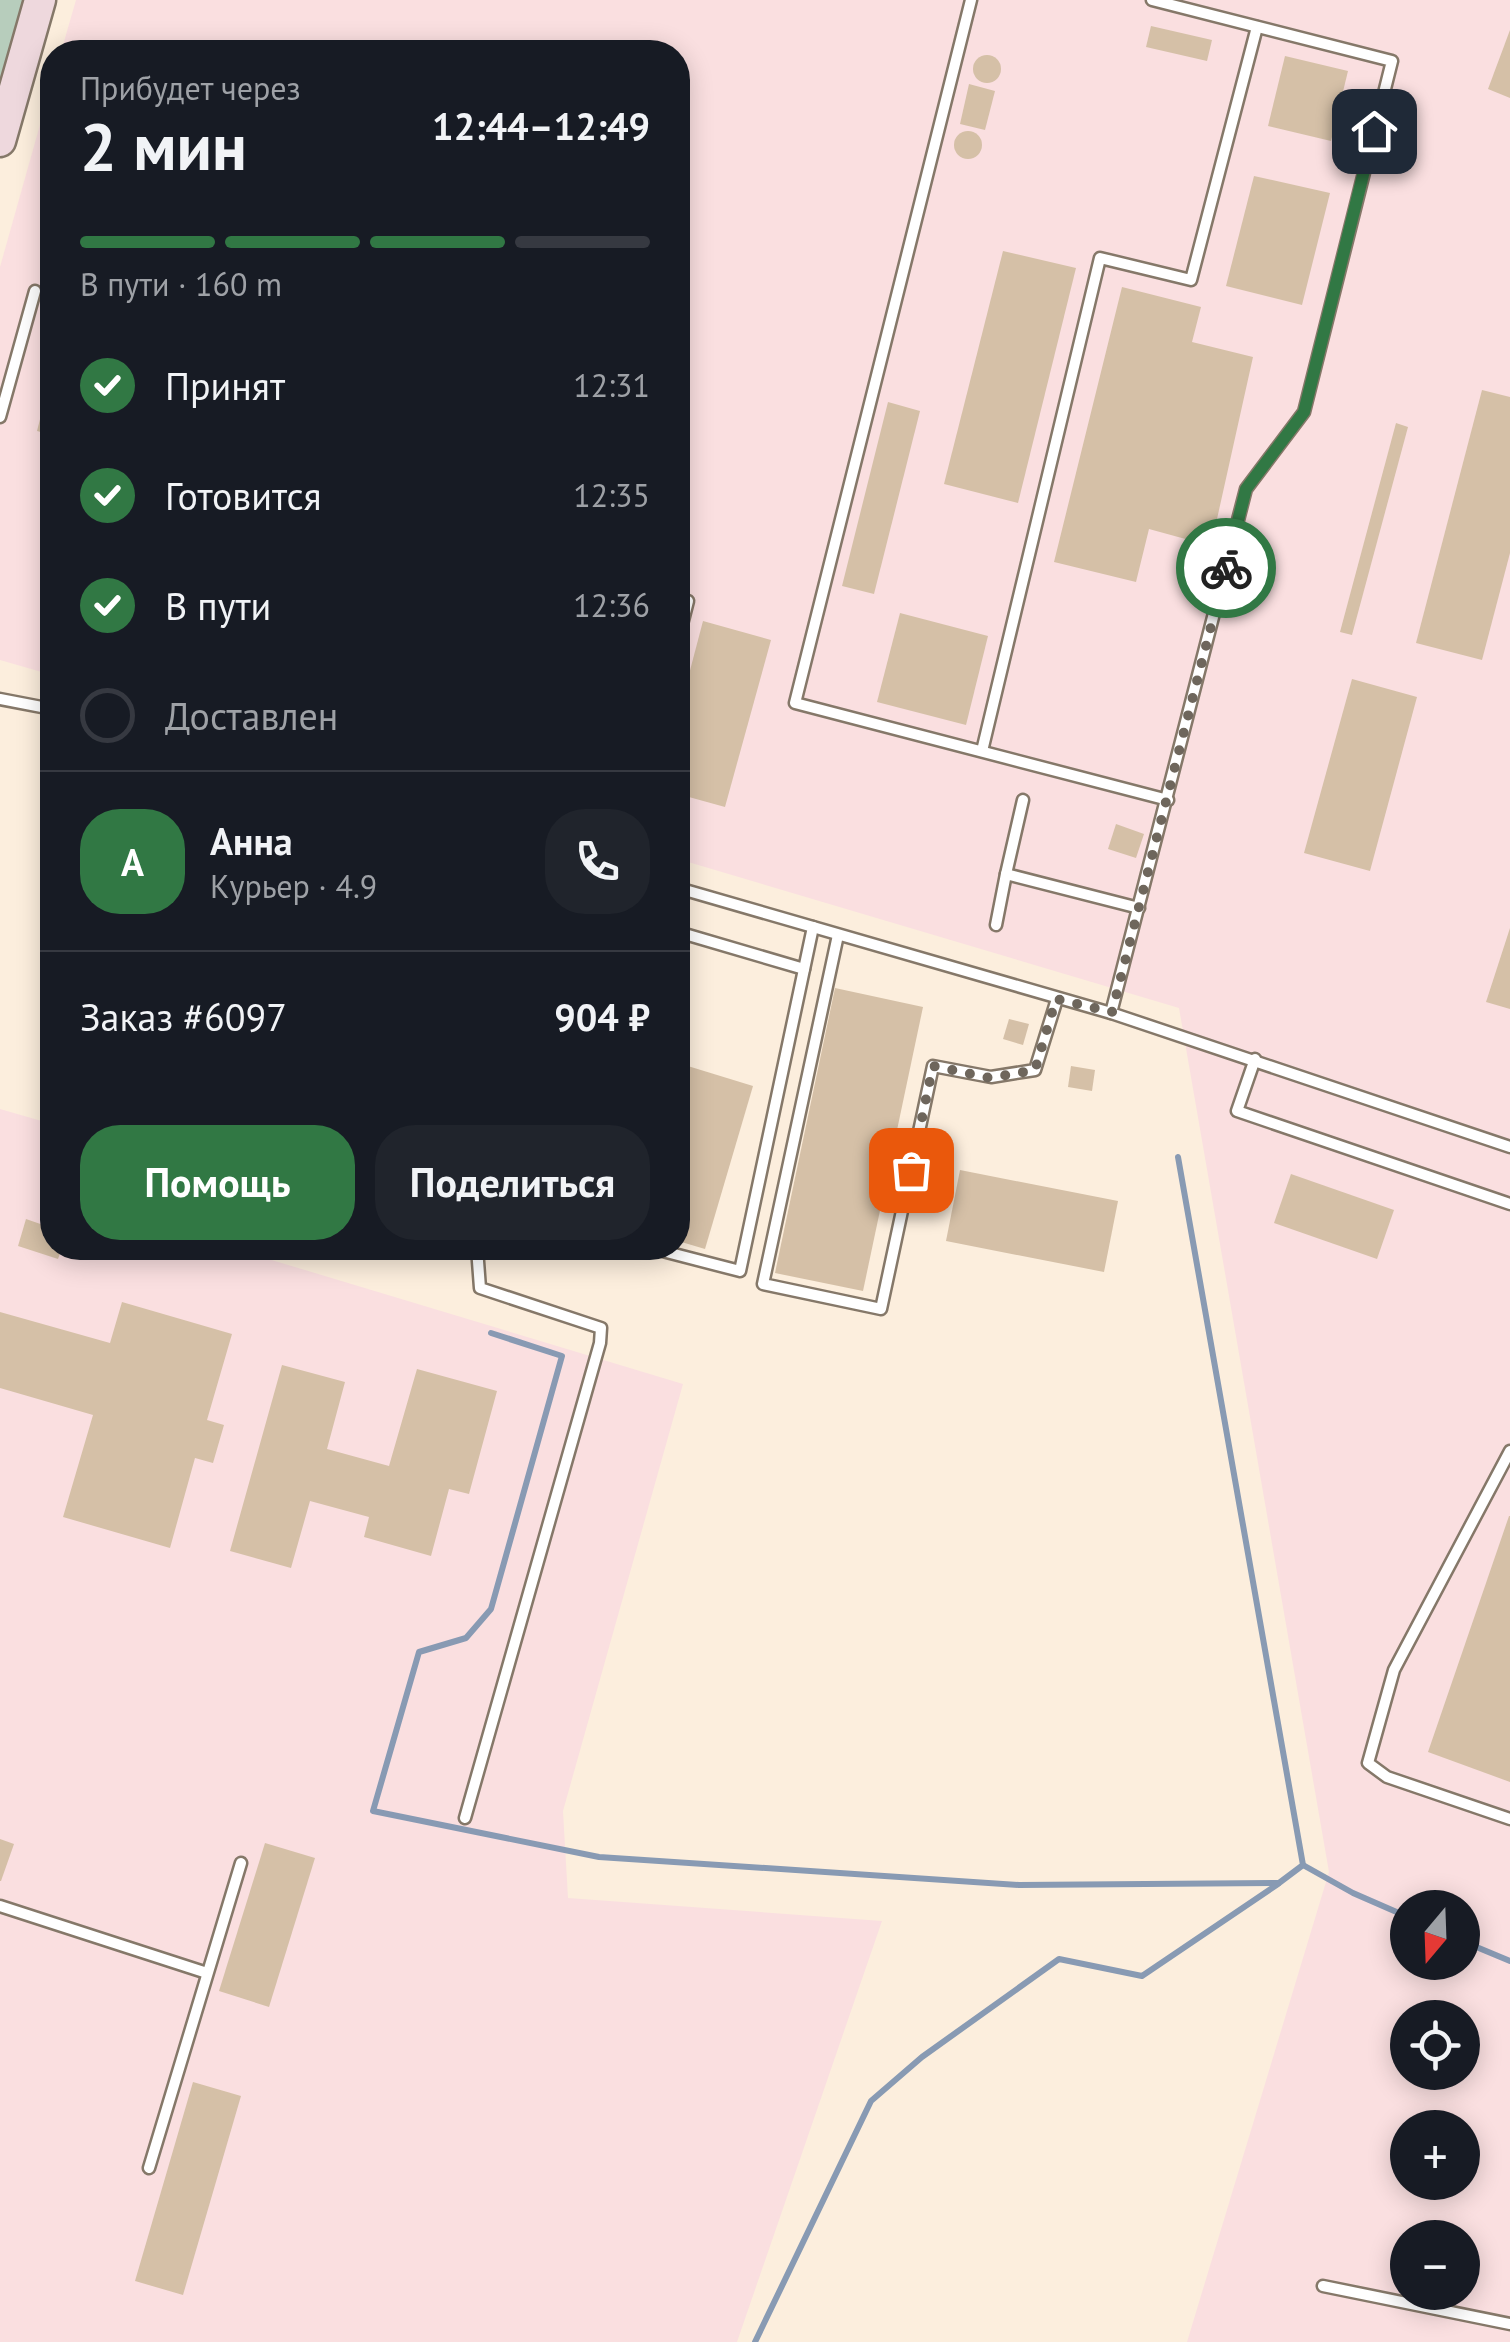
<!DOCTYPE html>
<html lang="ru">
<meta charset="utf-8">
<style>
:root{--surface:#171b24;--page:#20242c;--text:#f1f3f6;--muted:#9ea1a6;--line:#363941;--accent:#317844}
body{margin:0;font-family:"PT Sans",sans-serif;background:var(--page);color:var(--text);height:100vh;display:flex;flex-direction:column;font-size:38px;white-space:nowrap}
*{box-sizing:border-box;margin:0}
p{font-size:32px;color:var(--muted)}
.icon{flex:none;width:55px;height:55px;fill:none;stroke:currentColor;stroke-width:2;stroke-linecap:round;stroke-linejoin:round}
.map{position:relative;flex:1;overflow:hidden}
.sheet{position:absolute;left:40px;top:40px;width:650px;height:1220px;display:flex;flex-direction:column;background:var(--surface);border-radius:40px;box-shadow:0 5px 25px #0003}
.sheet>*{flex:none}
.needle{width:65px;rotate:199deg}
.tools{position:absolute;left:1390px;top:1890px;display:grid;gap:20px}
.tools a{display:grid;place-items:center;width:90px;height:90px;border-radius:50%;background:var(--surface);box-shadow:0 5px 25px #0003;font-size:50px}
.pin{position:absolute;display:grid;place-items:center;width:85px;height:85px;color:#fff;margin:-42px;border-radius:20px;box-shadow:0 5px 15px #0006}
.courier{position:absolute;display:grid;place-items:center;width:100px;height:100px;margin:-50px;border:8px solid #317844;border-radius:50%;background:#fff;color:#222;box-shadow:0 2px 12px #0007}
.summary em{font-style:normal;font-weight:600}
.summary div{display:flex;flex-direction:column-reverse}
.summary{display:flex;align-items:center;justify-content:space-between;height:170px;padding:0 40px}
h1{font-size:65px;font-weight:600;line-height:75px}
.bar{display:grid;grid-template-columns:repeat(4,1fr);gap:15px 10px;align-content:center;height:120px;padding:0 40px}
.bar i{height:12px;border-radius:8px;background:var(--line)}
.bar .on{background:var(--accent)}
.bar p{grid-column:span 4}
.line{display:flex;align-items:center;gap:25px;padding:0 40px;border-top:2px solid var(--line)}
.line div{flex:1}
.round{display:grid;place-items:center;flex:none;width:105px;height:105px;border-radius:40px;background:var(--page)}
ol{padding:0 40px;list-style:none}
li{display:flex;align-items:center;gap:30px;height:110px}
li p{margin-inline-start:auto}
li .icon{padding:10px;border-radius:50%;background:var(--accent);color:#fff;stroke-width:4}
li:last-child{color:var(--muted)}
li i{width:55px;height:55px;border:5px solid var(--line);border-radius:50%}
.primary-button{display:flex;gap:20px;margin-top:auto;padding:20px 40px}
.primary-button a{flex:1;height:115px;border-radius:40px;background:var(--accent);color:#fff;font-size:40px;font-weight:600;line-height:115px;text-align:center}
.primary-button a+a{background:var(--page);color:var(--text)}
.map>svg:first-child{display:block}
.industrial{fill:#fadfe0;fill-rule:evenodd}
.green{fill:#b7cdbc}
.lines{fill:none;stroke-linecap:round;stroke-linejoin:round}
.stream{stroke:#889ab3;stroke-width:6}
.building{fill:#d5c0a7}
.service-casing{stroke:#857869;stroke-width:15}
.secondary-casing{stroke:#857869;stroke-width:35}
.service{stroke:#fff;stroke-width:10}
.secondary{stroke:#eed8dd;stroke-width:30}
.done{stroke:#6e665c;stroke-width:10;stroke-dasharray:0 18}
.route{stroke:#317844;stroke-width:12}
</style>
<div class="map">
<svg width="1510" height="2342" viewBox="0 0 1510 2342">
<rect width="100%" height="100%" fill="#fceedd"/>
<!-- industrial -->
<g class="industrial">
<path d="M 76,0 L 1510,0 L 1510,2342 L 1187,2342 L 1329,1872 L 1179,1008 L 678,859 L 678,52 L 61,52 ZM 1408,1908 L 1462,1908 L 1462,1962 L 1408,1962 ZM 1408,2018 L 1462,2018 L 1462,2072 L 1408,2072 ZM 1408,2128 L 1462,2128 L 1462,2182 L 1408,2182 ZM 1408,2238 L 1462,2238 L 1462,2292 L 1408,2292 Z"/>
<polygon points="52,82 52,675 0,660 0,267"/>
<polygon points="0,1109 52,1124 52,1248 232,1248 683,1384 563,1811 568,1898 882,1921 737,2342 0,2342"/>
</g>
<!-- green -->
<polygon class="green" points="0,0 27,0 0,96"/>
<g class="lines">
<!-- stream -->
<g class="stream">
<polyline points="491,1333 562,1356 491,1609 466,1638 419,1652 373,1811 599,1857 1019,1885 1279,1883 1303,1865 1178,1157"/>
<polyline points="1303,1865 1353,1893 1408,1917"/>
<polyline points="1462,1941 1510,1961"/>
<polyline points="755,2342 871,2101 922,2057 1059,1959 1142,1976 1278,1884"/>
</g>
</g>
<!-- building -->
<g class="building">
<polygon points="1151,26 1212,40 1207,61 1146,47"/>
<polygon points="1510,30 1510,98 1488,89"/>
<circle cx="987" cy="69" r="14"/>
<polygon points="1285,56 1348,71 1331,141 1268,126"/>
<polygon points="969,84 995,91 985,130 960,124"/>
<circle cx="968" cy="145" r="14"/>
<polygon points="1254,176 1330,193 1302,305 1226,286"/>
<polygon points="1003,251 1076,268 1018,503 944,484"/>
<polygon points="1122,287 1201,307 1192,342 1253,357 1211,546 1149,529 1136,582 1054,562"/>
<polygon points="51,376 52,376 52,435 37,431"/>
<polygon points="1482,390 1510,397 1510,553 1482,660 1416,643"/>
<polygon points="888,402 920,411 874,594 842,586"/>
<polygon points="1396,423 1408,427 1352,635 1340,632"/>
<polygon points="51,602 52,602 52,650 40,647"/>
<polygon points="900,613 988,636 966,725 877,702"/>
<polygon points="703,621 771,640 725,807 678,794 678,716"/>
<polygon points="1352,679 1417,697 1370,871 1304,853"/>
<polygon points="1116,824 1144,834 1136,858 1108,849"/>
<polygon points="1510,928 1510,1009 1486,1002"/>
<polygon points="835,988 923,1007 863,1291 775,1273"/>
<polygon points="1009,1019 1029,1024 1023,1045 1003,1039"/>
<polygon points="678,1063 753,1086 705,1249 678,1241"/>
<polygon points="1071,1066 1095,1070 1092,1091 1068,1087"/>
<polygon points="960,1170 1118,1201 1104,1272 946,1241"/>
<polygon points="1291,1174 1394,1210 1377,1259 1274,1223"/>
<polygon points="26,1219 52,1228 52,1248 62,1248 58,1259 18,1246"/>
<polygon points="122,1302 232,1334 207,1420 224,1425 213,1463 195,1458 170,1548 63,1517 93,1415 0,1388 0,1312 110,1343"/>
<polygon points="282,1365 345,1382 327,1449 389,1466 417,1369 497,1391 469,1494 449,1489 431,1556 364,1537 369,1517 310,1501 291,1568 230,1551"/>
<polygon points="1509,1516 1510,1516 1510,1782 1428,1752"/>
<polygon points="0,1839 14,1844 1,1881 0,1881"/>
<polygon points="265,1843 315,1858 269,2007 219,1991"/>
<polygon points="193,2082 241,2096 183,2295 135,2281"/>
</g>
<g class="lines">
<defs>
<g id="service">
<polyline points="971,0 795,703 1168,800"/>
<polyline points="0,417 35,291"/>
<polyline points="678,640 688,601"/>
<polyline points="0,699 52,709"/>
<polyline points="982,751 1100,258 1191,280 1257,27"/>
<polyline points="1006,874 1023,800"/>
<polyline points="678,888 1111,1013 1510,1147"/>
<polyline points="996,925 1006,874 1139,908"/>
<polyline points="678,932 804,969"/>
<polyline points="838,935 763,1284 881,1309 933,1066 991,1077 1035,1070 1057,999"/>
<polyline points="1111,1013 1246,489 1304,412 1392,61 1152,0"/>
<polyline points="1255,1059 1237,1111 1510,1204"/>
<polyline points="651,1248 740,1271 813,927"/>
<polyline points="1510,1451 1394,1670 1368,1763 1387,1777 1510,1819"/>
<polyline points="465,1818 600,1343 601,1328 480,1288 477,1248"/>
<polyline points="0,1906 207,1973"/>
<polyline points="149,2168 241,1863"/>
<polyline points="1323,2286 1510,2324"/>
</g>
<polyline id="secondary" points="0,141 40,0"/>
</defs>
<!-- service casing -->
<use href="#service" class="service-casing"/>
<!-- secondary casing -->
<use href="#secondary" class="secondary-casing"/>
<!-- service -->
<use href="#service" class="service"/>
<!-- secondary -->
<use href="#secondary" class="secondary"/>
</g>
<g class="lines">
<!-- done -->
<polyline class="done" points="911,1170 933,1066 990,1078 1035,1070 1056,999 1112,1012 1226,568"/>
<!-- route -->
<polyline class="route" points="1226,568 1246,489 1304,412 1374,131"/>
</g>
</svg>
<div class="tools">
<a><svg class="needle" viewBox="-14 -14 28 28"><path d="M0-13l5 13h-10z" fill="#e53935"/><path d="M0 13l5-13h-10z" fill="#9ea1a6"/></svg></a>
<a><svg class="icon" aria-label="locate" viewBox="0 0 24 24"><circle cx="12" cy="12" r="6"/><path d="M12 2v4M12 18v4M2 12h4M18 12h4"/></svg></a>
<a>+</a>
<a>−</a>
</div>
<div class="pin" style="left:911px;top:1170px;background:#ea580c"><svg class="icon" aria-label="bag" viewBox="0 0 24 24"><path d="M5 8h14l-1 12H6zM9 8a3 3 0 0 1 6 0"/></svg></div>
<div class="pin" style="left:1374px;top:131px;background:#1f2937"><svg class="icon" aria-label="home" viewBox="0 0 24 24"><path d="M3 11l9-7 9 7M6 9v11h12V9"/></svg></div>
<div class="courier" style="left:1226px;top:568px"><svg class="icon" aria-label="bike" viewBox="0 0 24 24"><circle cx="6" cy="16" r="4"/><circle cx="18" cy="16" r="4"/><path d="M6 16l4-8h5l3 8M10 8l3 8H6M13 5h3"/></svg></div>
<section class="sheet">
<div class="summary"><div><h1>2 мин</h1><p>Прибудет через</p></div><em>12:44–12:49</em></div>
<div class="bar"><i class="on"></i><i class="on"></i><i class="on"></i><i></i><p>В пути · 160 m</p></div>
<ol>
<li><svg class="icon" aria-label="check" viewBox="0 0 24 24"><path d="M5 12l5 5 9-10"/></svg>Принят<p>12:31</p></li>
<li><svg class="icon" aria-label="check" viewBox="0 0 24 24"><path d="M5 12l5 5 9-10"/></svg>Готовится<p>12:35</p></li>
<li><svg class="icon" aria-label="check" viewBox="0 0 24 24"><path d="M5 12l5 5 9-10"/></svg>В пути<p>12:36</p></li>
<li><i></i>Доставлен</li>
</ol>
<div class="line" style="height:180px"><b class="round" style="background:var(--accent);color:#fff">А</b><div><b>Анна</b><p>Курьер · 4.9</p></div><a class="round"><svg class="icon" aria-label="phone" viewBox="0 0 24 24"><path d="M5 4h4l2 5-3 2q2 4 5 5l2-3 5 2v4C11 20 4 13 5 4z"/></svg></a></div>
<div class="line" style="height:130px"><div>Заказ #6097</div><b>904 ₽</b></div>
<div class="primary-button"><a>Помощь</a><a>Поделиться</a></div>
</section>
</div>
